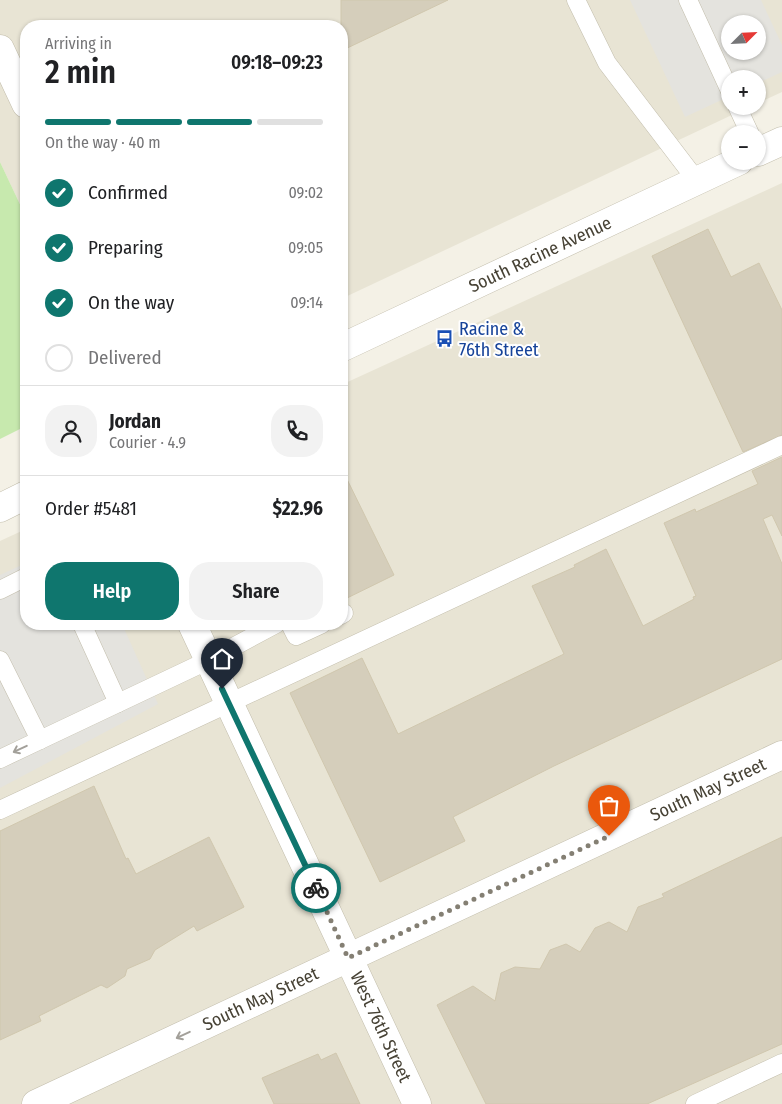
<!DOCTYPE html>
<meta charset="utf-8">
<style>
:root{--surface:#fff;--page:#f2f2f2;--text:#202124;--muted:#757577;--line:#e0e0e0;--accent:#0f766e}
body{margin:0;font-family:"Fira Sans Condensed",sans-serif;background:var(--page);color:var(--text);height:100vh;display:flex;flex-direction:column;font-size:19px;white-space:nowrap}
*{box-sizing:border-box;margin:0}
p{font-size:16px;color:var(--muted)}
.icon{flex:none;width:28px;height:28px;fill:none;stroke:currentColor;stroke-width:2;stroke-linecap:round;stroke-linejoin:round}
.map{position:relative;flex:1;overflow:hidden}
.drawer{position:absolute;left:20px;top:20px;width:328px;height:610px;display:flex;flex-direction:column;background:var(--surface);border-radius:20px;box-shadow:0 1px 4px #0004}
.drawer>*{flex:none}
.needle{width:32px;rotate:66deg}
.tools{position:absolute;left:721px;top:15px;display:grid;gap:10px}
.tools a{display:grid;place-items:center;width:45px;height:45px;border-radius:50%;background:var(--surface);box-shadow:0 1px 4px #0004;font-size:25px}
.pin{position:absolute;display:grid;place-items:center;width:42px;height:42px;color:#fff;margin:-51px -21px;border-radius:50% 50% 50% 0;rotate:-45deg;box-shadow:0 0 5px #0007}
.pin .icon{rotate:45deg}
.courier{position:absolute;display:grid;place-items:center;width:50px;height:50px;margin:-25px;border:4px solid #0f766e;border-radius:50%;background:#fff;color:#222;box-shadow:0 1px 6px #0007}
.headline em{font-style:normal;font-weight:600}
.headline div{display:flex;flex-direction:column-reverse}
.headline{display:flex;align-items:center;justify-content:space-between;height:85px;padding:0 25px}
h1{font-size:32px;font-weight:600;line-height:38px}
.bar{display:grid;grid-template-columns:repeat(4,1fr);gap:8px 5px;align-content:center;height:60px;padding:0 25px}
.bar i{height:6px;border-radius:4px;background:var(--line)}
.bar .on{background:var(--accent)}
.bar p{grid-column:span 4}
.line{display:flex;align-items:center;gap:12px;padding:0 25px;border-top:1px solid var(--line)}
.line div{flex:1}
.round{display:grid;place-items:center;flex:none;width:52px;height:52px;border-radius:20px;background:var(--page)}
ol{padding:0 25px;list-style:none}
li{display:flex;align-items:center;gap:15px;height:55px}
li p{margin-inline-start:auto}
li .icon{padding:5px;border-radius:50%;background:var(--accent);color:#fff;stroke-width:4}
li:last-child{color:var(--muted)}
li i{width:28px;height:28px;border:2px solid var(--line);border-radius:50%}
.action{display:flex;gap:10px;margin-top:auto;padding:10px 25px}
.action a{flex:1;height:58px;border-radius:20px;background:var(--accent);color:#fff;font-size:20px;font-weight:600;line-height:58px;text-align:center}
.action a+a{background:var(--page);color:var(--text)}
.map>svg:first-child{display:block}
.residential{fill:#e8e4d4;fill-rule:evenodd}
.green{fill:#c7e9ae}
.parking{fill:#e4e3de;fill-rule:evenodd}
.building{fill:#d5cebb;stroke:#d0c7ae}
.lines{fill:none;stroke-linecap:round;stroke-linejoin:round}
.service-casing{stroke:#c2bdab;stroke-width:19}
.minor-casing{stroke:#c2bdab;stroke-width:29}
.tertiary-casing{stroke:#c2bdab;stroke-width:29}
.service{stroke:#fff;stroke-width:18}
.minor{stroke:#fff;stroke-width:28}
.tertiary{stroke:#fff;stroke-width:28}
.oneway{stroke:#a3a09a}
.done{stroke:#847f73;stroke-width:5;stroke-dasharray:0 9}
.route{stroke:#0f766e;stroke-width:6}
.labels{text-anchor:middle;dominant-baseline:central;stroke-width:4;stroke-linejoin:round;paint-order:stroke}
.street-label{font-size:18px;fill:#474235;stroke:#fff}
.transit-label{font-size:18px;fill:#164399;stroke:#fff;text-anchor:start}
</style>
<div class="map">
<svg width="782" height="1104" viewBox="0 0 782 1104">
<rect width="100%" height="100%" fill="#f4f1e6"/>
<!-- residential -->
<g class="residential">
<path d="M 0,0 L 782,0 L 782,92 L 758,103 L 758,79 L 730,79 L 730,106 L 751,106 L 341,299 L 341,26 L 26,26 L 26,217 L 0,162 ZM 730,24 L 758,24 L 758,51 L 730,51 Z"/>
<polygon points="782,183 782,1104 0,1104 0,541 26,529 26,624 341,624 341,385"/>
</g>
<!-- green -->
<polygon class="green" points="0,162 26,217 26,426 0,439"/>
<!-- parking -->
<g class="parking">
<path d="M 630,0 L 761,0 L 782,45 L 782,72 L 758,83 L 758,79 L 730,79 L 730,96 L 685,117 ZM 730,24 L 758,24 L 758,51 L 730,51 Z"/>
<polygon points="26,563 26,624 122,624 158,704 0,788 0,575"/>
</g>
<!-- building -->
<g class="building">
<polygon points="341,0 448,0 341,51"/>
<polygon points="708,229 731,277 759,263 782,310 782,435 743,452 652,256"/>
<polygon points="782,457 782,536 772,515 763,519 782,564 782,659 554,766 453,817 465,841 380,882 290,693 362,658 398,734 564,654 532,586 575,567 574,565 606,549 643,626 694,599 693,597 696,596 664,523 695,509 696,512 758,484 752,471"/>
<polygon points="341,467 394,575 341,601"/>
<polygon points="94,786 126,859 128,858 136,874 209,837 244,907 197,931 194,926 155,950 150,959 127,969 125,976 107,988 101,985 39,1016 41,1021 0,1040 0,831"/>
<polygon points="782,837 782,1044 647,1104 486,1104 437,1005 473,986 495,1001 501,973 515,967 540,969 550,950 566,944 580,952 595,928 609,922 627,932 638,907 664,897 662,894"/>
<polygon points="336,1053 360,1104 274,1104 262,1078 318,1054 321,1060"/>
</g>
<g class="lines">
<defs>
<g id="service">
<polyline points="576,0 607,63 697,181"/>
<polyline points="688,0 730,91"/>
<polyline points="737,106 750,134"/>
<polyline points="0,590 26,577"/>
<polyline points="341,615 344,613"/>
<polyline points="82,624 118,703"/>
<polyline points="290,624 296,636 322,624"/>
<polyline points="0,660 40,740 209,660 276,624"/>
<polyline points="0,759 40,740"/>
<polyline points="0,810 782,445"/>
<polyline points="695,1104 782,1063"/>
</g>
<g id="minor">
<path id="s1" d="M 36,1104 L 782,755"/>
</g>
<g id="tertiary">
<polyline points="0,49 26,104"/>
<polyline points="758,152 782,141"/>
<path id="s2" d="M 341,348 L 739,161"/>
<polyline points="0,508 26,495"/>
<path id="s3" d="M 192,624 L 417,1104"/>
</g>
</defs>
<!-- service casing -->
<use href="#service" class="service-casing"/>
<!-- minor casing -->
<use href="#minor" class="minor-casing"/>
<!-- tertiary casing -->
<use href="#tertiary" class="tertiary-casing"/>
<!-- service -->
<use href="#service" class="service"/>
<!-- minor -->
<use href="#minor" class="minor"/>
<!-- tertiary -->
<use href="#tertiary" class="tertiary"/>
</g>
<!-- one-way arrows -->
<defs><path id="oneway-shaft" d="M-6 0H5M1.5-3L5.5 0L1.5 3" fill="none" stroke-width="1.6" stroke-linecap="round" stroke-linejoin="round" transform="scale(1.25)"/></defs>
<g class="oneway">
<use href="#oneway-shaft" transform="translate(20 749) rotate(155)"/>
<use href="#oneway-shaft" transform="translate(183 1035) rotate(155)"/>
</g>
<g class="lines">
<!-- done -->
<polyline class="done" points="316,888 348,958 609,836"/>
<!-- route -->
<polyline class="route" points="222,689 316,888"/>
</g>
<!-- icons -->
<defs>
<symbol id="bus-bare" viewBox="-9 -9 18 18"><path d="M-5-6H5V4H4V6H2V4H-2V6H-4V4H-5ZM-3.5-4V0h7V-4ZM-3.5 1.2v1.5H-2V1.2ZM2 1.2v1.5H3.5V1.2Z" fill="#1a4fb4" stroke="#fff" stroke-width="2.5" paint-order="stroke"/></symbol>
</defs>
<g fill-rule="evenodd">
<use href="#bus-bare" x="432" y="326" width="25" height="25"/>
</g>
<g class="labels">
<!-- street labels -->
<g class="street-label">
<text stroke="none"><textPath href="#s2" startOffset="220">South Racine Avenue</textPath></text>
<text stroke="none"><textPath href="#s1" startOffset="742">South May Street</textPath></text>
<text stroke="none"><textPath href="#s1" startOffset="248">South May Street</textPath></text>
<text stroke="none"><textPath href="#s3" startOffset="445">West 76th Street</textPath></text>
</g>
<!-- transit labels -->
<g class="transit-label">
<text x="459" y="329">Racine &amp;<tspan x="459" dy="21">76th Street</tspan></text>
</g>
</g>
</svg>
<div class="tools">
<a><svg class="needle" viewBox="-14 -14 28 28"><path d="M0-13l5 13h-10z" fill="#e53935"/><path d="M0 13l5-13h-10z" fill="#757577"/></svg></a>
<a>+</a>
<a>−</a>
</div>
<div class="pin" style="left:609px;top:836px;background:#ea580c"><svg class="icon" aria-label="bag" viewBox="0 0 24 24"><path d="M5 8h14l-1 12H6zM9 8a3 3 0 0 1 6 0"/></svg></div>
<div class="pin" style="left:222px;top:689px;background:#1f2937"><svg class="icon" aria-label="home" viewBox="0 0 24 24"><path d="M3 11l9-7 9 7M6 9v11h12V9"/></svg></div>
<div class="courier" style="left:316px;top:888px"><svg class="icon" aria-label="bike" viewBox="0 0 24 24"><circle cx="6" cy="16" r="4"/><circle cx="18" cy="16" r="4"/><path d="M6 16l4-8h5l3 8M10 8l3 8H6M13 5h3"/></svg></div>
<section class="drawer">
<div class="headline"><div><h1>2 min</h1><p>Arriving in</p></div><em>09:18–09:23</em></div>
<div class="bar"><i class="on"></i><i class="on"></i><i class="on"></i><i></i><p>On the way · 40 m</p></div>
<ol>
<li><svg class="icon" aria-label="check" viewBox="0 0 24 24"><path d="M5 12l5 5 9-10"/></svg>Confirmed<p>09:02</p></li>
<li><svg class="icon" aria-label="check" viewBox="0 0 24 24"><path d="M5 12l5 5 9-10"/></svg>Preparing<p>09:05</p></li>
<li><svg class="icon" aria-label="check" viewBox="0 0 24 24"><path d="M5 12l5 5 9-10"/></svg>On the way<p>09:14</p></li>
<li><i></i>Delivered</li>
</ol>
<div class="line" style="height:90px"><a class="round"><svg class="icon" aria-label="person" viewBox="0 0 24 24"><circle cx="12" cy="8" r="4"/><path d="M4 21q1-7 8-7t8 7"/></svg></a><div><b>Jordan</b><p>Courier · 4.9</p></div><a class="round"><svg class="icon" aria-label="phone" viewBox="0 0 24 24"><path d="M5 4h4l2 5-3 2q2 4 5 5l2-3 5 2v4C11 20 4 13 5 4z"/></svg></a></div>
<div class="line" style="height:65px"><div>Order #5481</div><b>$22.96</b></div>
<div class="action"><a>Help</a><a>Share</a></div>
</section>
</div>
